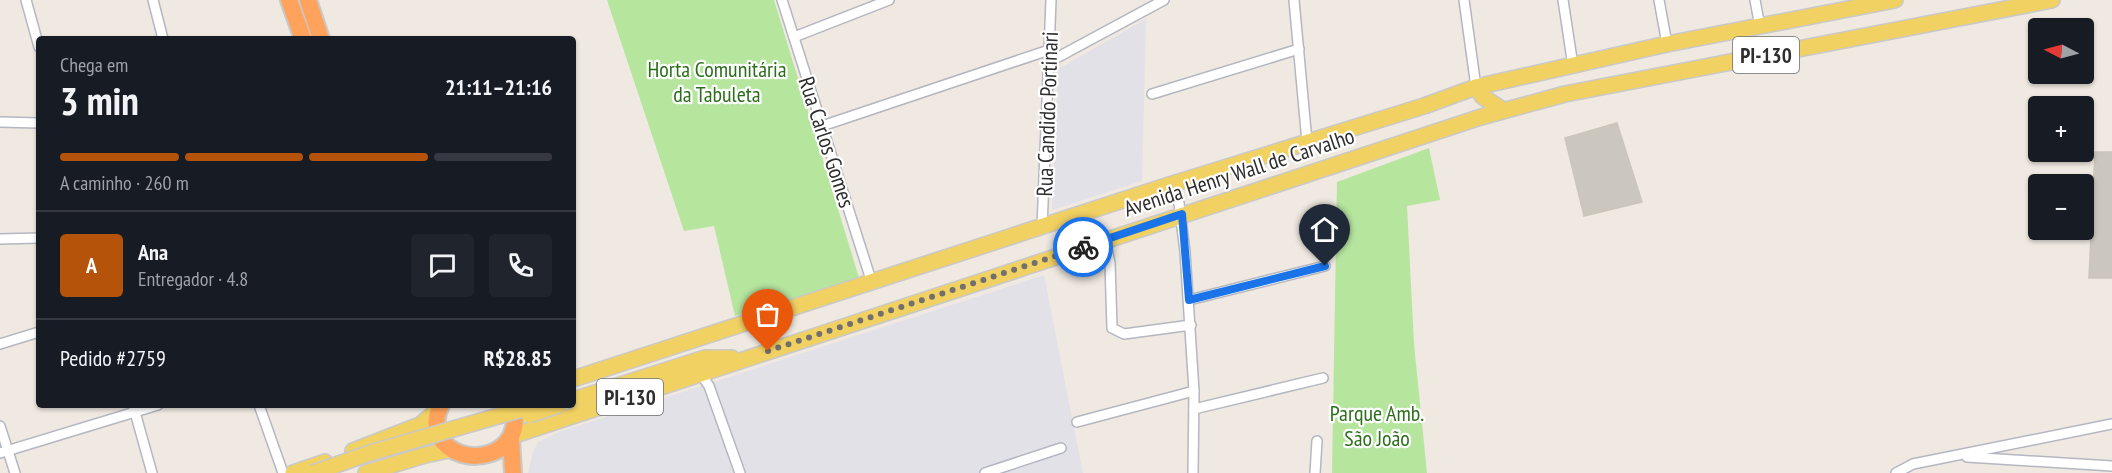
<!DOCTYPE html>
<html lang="pt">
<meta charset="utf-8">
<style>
:root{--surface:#171b24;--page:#20242c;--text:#f1f3f6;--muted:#9ea1a6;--line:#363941;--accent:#b45309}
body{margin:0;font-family:"PT Sans Narrow",sans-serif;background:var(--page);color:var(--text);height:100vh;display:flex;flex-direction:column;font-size:22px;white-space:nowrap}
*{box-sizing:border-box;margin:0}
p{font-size:20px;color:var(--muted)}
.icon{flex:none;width:33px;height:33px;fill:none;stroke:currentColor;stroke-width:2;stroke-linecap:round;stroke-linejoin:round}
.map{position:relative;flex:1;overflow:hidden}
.side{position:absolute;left:36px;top:36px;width:540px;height:372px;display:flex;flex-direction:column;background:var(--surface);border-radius:6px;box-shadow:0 2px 4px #0004}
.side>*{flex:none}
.needle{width:39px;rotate:276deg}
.fabs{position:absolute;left:2028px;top:18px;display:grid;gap:12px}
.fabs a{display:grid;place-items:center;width:66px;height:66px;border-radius:6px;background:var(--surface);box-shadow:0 2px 4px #0004;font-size:30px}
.pin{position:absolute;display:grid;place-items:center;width:51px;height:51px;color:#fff;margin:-62px -26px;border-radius:50% 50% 50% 0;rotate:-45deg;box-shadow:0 0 6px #0007}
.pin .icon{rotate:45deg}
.courier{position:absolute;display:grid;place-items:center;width:60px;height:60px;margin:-30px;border:4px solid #1a73e8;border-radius:50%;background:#fff;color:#222;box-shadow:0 2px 8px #0007}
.summary em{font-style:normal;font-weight:700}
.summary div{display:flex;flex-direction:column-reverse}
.summary{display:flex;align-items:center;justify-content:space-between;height:102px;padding:0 24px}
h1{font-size:39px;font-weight:700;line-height:45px}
.bar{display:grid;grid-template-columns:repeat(4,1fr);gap:9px 6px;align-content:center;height:72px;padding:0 24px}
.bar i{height:8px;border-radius:4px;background:var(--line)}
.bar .selected{background:var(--accent)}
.bar p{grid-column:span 4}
.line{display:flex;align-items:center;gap:15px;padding:0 24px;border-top:2px solid var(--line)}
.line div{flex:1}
.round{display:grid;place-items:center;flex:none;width:63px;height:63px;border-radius:6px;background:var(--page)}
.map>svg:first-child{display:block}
.industrial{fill:#e3e1e8}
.green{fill:#b6e59e}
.building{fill:#cbc7bf;stroke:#cbc5ba;stroke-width:1.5}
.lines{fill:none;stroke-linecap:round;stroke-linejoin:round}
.street-casing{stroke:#b4b7c1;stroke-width:12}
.primary-casing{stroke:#c9c9c9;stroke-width:18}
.highway-casing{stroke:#c9c9c9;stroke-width:20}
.street{stroke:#fff;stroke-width:9}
.primary{stroke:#f2d163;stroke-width:15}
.highway{stroke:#ffa35c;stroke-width:16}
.primary-bridge-casing{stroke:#c9c9c9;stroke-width:18;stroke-linecap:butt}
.primary-bridge{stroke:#f2d163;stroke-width:15}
.done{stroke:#726f6d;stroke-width:6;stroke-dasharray:0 10.8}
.route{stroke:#1a73e8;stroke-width:8}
.labels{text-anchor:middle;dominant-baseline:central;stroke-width:4.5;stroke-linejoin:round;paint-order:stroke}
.shield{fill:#fff;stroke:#6d6d6d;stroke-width:1.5}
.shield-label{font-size:21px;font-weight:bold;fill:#2e2e2e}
.park-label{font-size:22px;fill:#2c6e1b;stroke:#fff}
.street-label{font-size:22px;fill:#2e2e2e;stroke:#fff}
</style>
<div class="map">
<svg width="2112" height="473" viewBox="0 0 2112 473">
<rect width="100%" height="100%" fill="#efe9e1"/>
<!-- industrial -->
<g class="industrial">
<polygon points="1146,19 1142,181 1052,210 1058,69"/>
<polygon points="1044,275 1083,473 528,473 533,452 538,442 559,432"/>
</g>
<!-- green -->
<g class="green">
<polygon points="607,0 774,0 860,281 735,316 714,226 684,231"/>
<polygon points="1429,148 1440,200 1407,206 1414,344 1427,473 1332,473 1337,182"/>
</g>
<!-- building -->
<g class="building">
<polygon points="1617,123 1642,202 1584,216 1565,138"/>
<polygon points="2095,152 2112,152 2112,278 2089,278"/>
</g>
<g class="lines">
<defs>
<g id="street">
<polyline points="26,0 39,47"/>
<polyline points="153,0 163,39"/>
<polyline points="782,0 872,283"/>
<polyline points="1294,0 1307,142"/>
<polyline points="1464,0 1476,87"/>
<polyline points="1563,0 1573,66"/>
<polyline points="1659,0 1667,44"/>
<polyline points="1755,0 1760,27"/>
<polyline points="794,37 889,0"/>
<polyline points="1049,62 1164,0"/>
<polyline points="1152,94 1299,49"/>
<polyline points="0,122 39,123"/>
<polyline points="822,126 1049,50"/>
<polyline points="1166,186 1179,203 1185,252 1194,391 1193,473"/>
<polyline points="1042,228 1051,0"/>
<polyline points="0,239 39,238"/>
<polyline points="1105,239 1110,263 1112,328 1124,334 1191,325"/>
<polyline points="1189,300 1325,266"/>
<polyline points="0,344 39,332"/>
<polyline points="700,373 709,386 740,473"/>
<polyline points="133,405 152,473"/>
<polyline points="259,405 283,473"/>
<polyline points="1194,409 1323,378"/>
<polyline points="1077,422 1194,391"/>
<polyline points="0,426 15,473"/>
<polyline points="0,453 158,405"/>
<polyline points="1967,457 2112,466"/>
<polyline points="985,473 1061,448"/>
<polyline points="1315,473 1317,441"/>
<polyline points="1896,473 1913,464 2112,424"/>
</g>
<g id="primary">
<polyline points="1476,87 1483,97 1503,110"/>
<polyline points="573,379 1166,186 1424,106 1476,87 1667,44 1895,0"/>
<polyline points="573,400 705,358 732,358"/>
<polyline points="512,436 1481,117 1565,94 2052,0"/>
<polyline points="353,451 420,425 438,410"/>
<polyline points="293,473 325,462"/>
<polyline points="366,473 425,455 449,450"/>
</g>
<g id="highway">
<polyline points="289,0 303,39"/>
<polyline points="308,0 321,39"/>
<path d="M 441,405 C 436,415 435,426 439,436 C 460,473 529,456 512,405"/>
<polyline points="511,439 513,473"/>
</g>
</defs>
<!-- street casing -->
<use href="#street" class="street-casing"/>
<!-- primary casing -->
<use href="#primary" class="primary-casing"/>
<!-- highway casing -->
<use href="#highway" class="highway-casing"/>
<!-- street -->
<use href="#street" class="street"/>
<!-- primary -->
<use href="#primary" class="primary"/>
<!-- highway -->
<use href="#highway" class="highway"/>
<defs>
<g id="primary-bridge">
<polyline points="529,415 559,405"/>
<polyline points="313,473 370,453 536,405"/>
</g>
</defs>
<!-- primary-bridge casing -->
<use href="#primary-bridge" class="primary-bridge-casing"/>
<!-- primary-bridge -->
<use href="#primary-bridge" class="primary-bridge"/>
</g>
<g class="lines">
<!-- done -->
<polyline class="done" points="768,351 1083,247"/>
<!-- route -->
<polyline class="route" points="1083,247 1182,214 1189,300 1325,266"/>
</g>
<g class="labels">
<!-- shield labels -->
<g class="shield">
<rect x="1733" y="37" width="66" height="36" rx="4.5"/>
<rect x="597" y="379" width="66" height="36" rx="4.5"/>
</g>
<g class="shield-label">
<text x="1766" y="55">PI-130</text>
<text x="630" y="397">PI-130</text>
</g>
<!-- park labels -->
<g class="park-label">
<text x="717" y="69">Horta Comunitária<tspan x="717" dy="25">da Tabuleta</tspan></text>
<text x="1377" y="413">Parque Amb.<tspan x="1377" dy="25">São João</tspan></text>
</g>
<!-- street labels -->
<g class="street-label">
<text transform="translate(1047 114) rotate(-88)">Rua Candido Portinari</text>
<text transform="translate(827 142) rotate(72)">Rua Carlos Gomes</text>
<text transform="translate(1239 172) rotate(-18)">Avenida Henry Wall de Carvalho</text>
</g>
</g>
</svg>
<div class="fabs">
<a><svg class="needle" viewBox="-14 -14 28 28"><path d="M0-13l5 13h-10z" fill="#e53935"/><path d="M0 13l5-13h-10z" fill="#9ea1a6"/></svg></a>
<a>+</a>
<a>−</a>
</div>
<div class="pin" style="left:768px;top:351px;background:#ea580c"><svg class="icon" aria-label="bag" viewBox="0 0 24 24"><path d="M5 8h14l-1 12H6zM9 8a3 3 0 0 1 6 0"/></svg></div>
<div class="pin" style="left:1325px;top:266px;background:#1f2937"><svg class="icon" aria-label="home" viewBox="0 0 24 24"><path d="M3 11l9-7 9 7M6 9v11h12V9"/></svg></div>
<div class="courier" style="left:1083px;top:247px"><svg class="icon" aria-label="bike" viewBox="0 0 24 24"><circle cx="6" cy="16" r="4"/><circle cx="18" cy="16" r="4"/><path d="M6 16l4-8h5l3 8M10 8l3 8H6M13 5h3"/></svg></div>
<section class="side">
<div class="summary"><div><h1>3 min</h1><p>Chega em</p></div><em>21:11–21:16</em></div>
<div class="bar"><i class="selected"></i><i class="selected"></i><i class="selected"></i><i></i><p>A caminho · 260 m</p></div>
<div class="line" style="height:108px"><b class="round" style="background:var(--accent);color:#fff">A</b><div><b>Ana</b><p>Entregador · 4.8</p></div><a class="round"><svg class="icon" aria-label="chat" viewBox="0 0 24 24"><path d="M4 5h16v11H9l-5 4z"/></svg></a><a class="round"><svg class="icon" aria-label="phone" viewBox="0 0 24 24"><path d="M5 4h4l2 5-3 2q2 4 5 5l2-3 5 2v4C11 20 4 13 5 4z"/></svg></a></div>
<div class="line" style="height:78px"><div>Pedido #2759</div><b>R$28.85</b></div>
</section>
</div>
